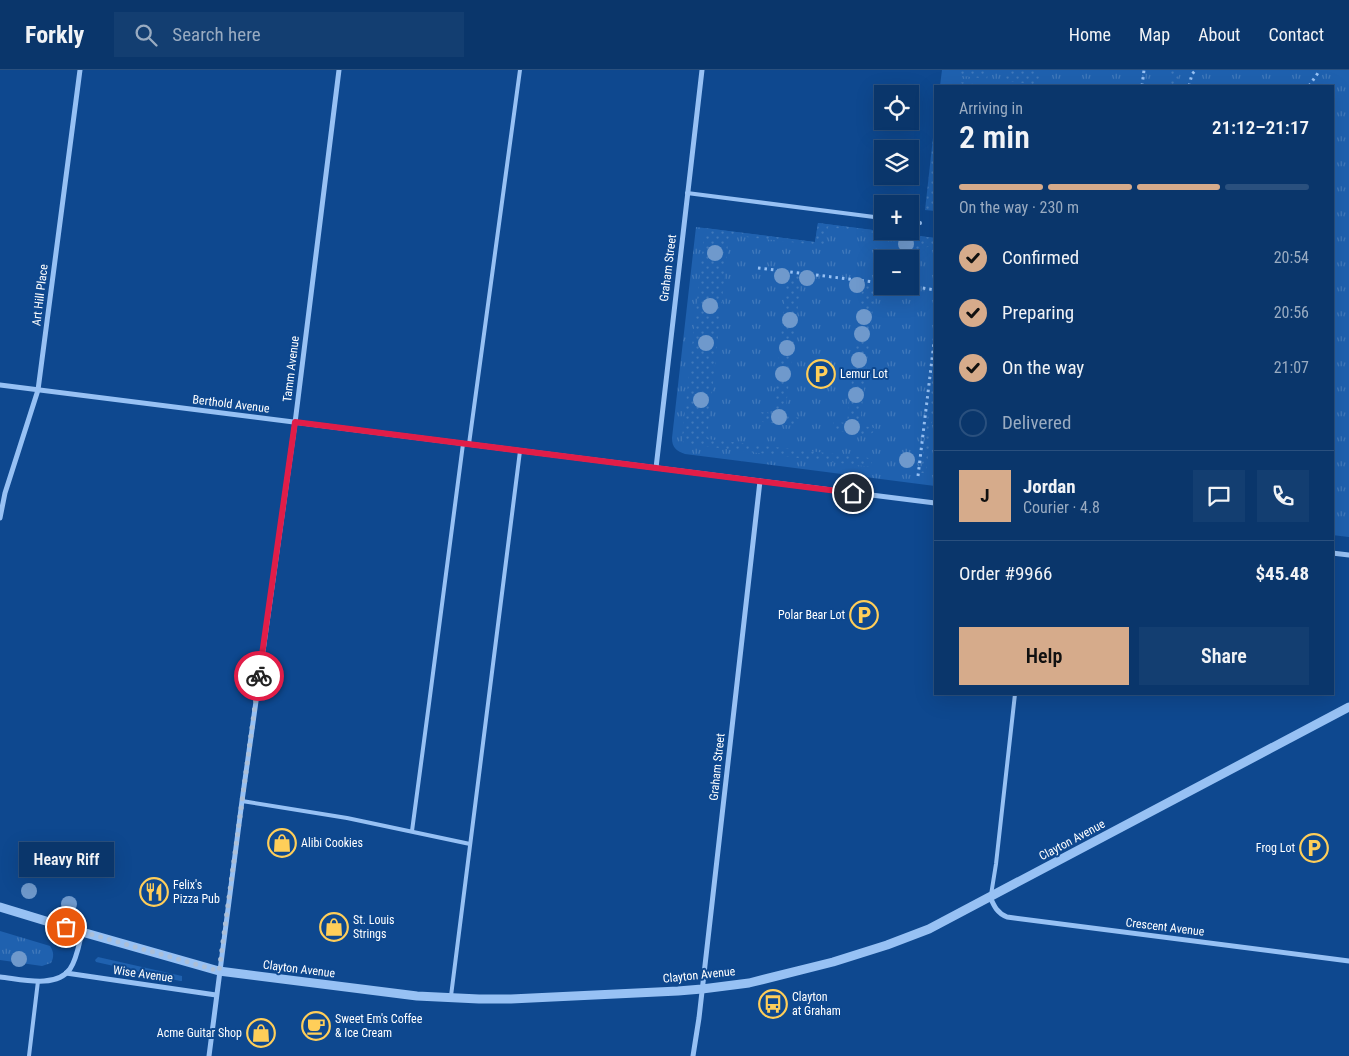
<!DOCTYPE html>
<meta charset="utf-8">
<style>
:root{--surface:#0a366b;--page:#133e71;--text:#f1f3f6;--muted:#99abc1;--line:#2a507e;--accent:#d6ab8b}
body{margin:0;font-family:"Roboto Condensed",sans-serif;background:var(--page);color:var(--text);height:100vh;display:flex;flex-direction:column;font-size:19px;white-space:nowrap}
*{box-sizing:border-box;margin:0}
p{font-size:16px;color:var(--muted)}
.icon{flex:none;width:28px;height:28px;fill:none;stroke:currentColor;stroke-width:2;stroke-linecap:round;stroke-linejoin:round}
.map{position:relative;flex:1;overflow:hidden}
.drawer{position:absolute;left:934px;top:15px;width:400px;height:610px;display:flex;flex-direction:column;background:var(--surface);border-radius:0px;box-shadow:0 5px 20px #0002,0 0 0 1px var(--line)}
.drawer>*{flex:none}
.fabs{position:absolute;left:874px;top:15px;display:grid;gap:10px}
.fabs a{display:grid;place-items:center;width:45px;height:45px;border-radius:0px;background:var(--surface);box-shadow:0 5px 20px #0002,0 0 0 1px var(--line);font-size:25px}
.pin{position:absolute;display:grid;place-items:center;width:42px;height:42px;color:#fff;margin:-21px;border:2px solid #fff;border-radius:50%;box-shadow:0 1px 5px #0007}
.courier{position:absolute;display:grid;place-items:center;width:50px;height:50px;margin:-25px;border:4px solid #e11d48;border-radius:50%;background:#fff;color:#222;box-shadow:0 1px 6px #0007}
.bubble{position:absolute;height:35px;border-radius:0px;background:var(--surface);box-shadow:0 5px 20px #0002,0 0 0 1px var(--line);font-size:16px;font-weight:600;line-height:35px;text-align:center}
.headline em{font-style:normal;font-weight:600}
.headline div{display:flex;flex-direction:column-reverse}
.headline{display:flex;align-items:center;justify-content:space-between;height:85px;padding:0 25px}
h1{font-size:32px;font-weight:600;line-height:38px}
.bar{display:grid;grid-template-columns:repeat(4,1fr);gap:8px 5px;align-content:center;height:60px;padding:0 25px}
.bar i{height:6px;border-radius:4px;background:var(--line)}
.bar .current{background:var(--accent)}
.bar p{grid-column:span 4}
.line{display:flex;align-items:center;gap:12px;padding:0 25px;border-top:1px solid var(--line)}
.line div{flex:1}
.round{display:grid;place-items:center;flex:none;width:52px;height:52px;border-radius:0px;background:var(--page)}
ol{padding:0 25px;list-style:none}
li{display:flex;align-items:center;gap:15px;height:55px}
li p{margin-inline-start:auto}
li .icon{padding:5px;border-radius:50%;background:var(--accent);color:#111;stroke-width:4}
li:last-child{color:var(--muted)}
li i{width:28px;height:28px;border:2px solid var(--line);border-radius:50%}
.cta{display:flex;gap:10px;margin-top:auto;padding:10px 25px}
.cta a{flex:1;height:58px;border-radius:0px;background:var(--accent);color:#111;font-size:20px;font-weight:600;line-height:58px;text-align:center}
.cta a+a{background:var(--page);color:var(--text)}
header{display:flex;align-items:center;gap:30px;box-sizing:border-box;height:70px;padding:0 25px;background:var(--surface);border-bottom:1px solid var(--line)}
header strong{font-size:24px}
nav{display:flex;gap:28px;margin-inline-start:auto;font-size:18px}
.search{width:350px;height:45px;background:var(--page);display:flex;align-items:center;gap:12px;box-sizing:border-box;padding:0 18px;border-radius:0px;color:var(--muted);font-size:19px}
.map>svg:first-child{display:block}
.grass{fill:#1f61af}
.park{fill:url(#park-tufts);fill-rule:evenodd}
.garden{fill:url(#garden-dots)}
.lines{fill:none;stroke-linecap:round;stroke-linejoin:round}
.path{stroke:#97c1f4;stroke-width:3;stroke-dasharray:2.5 4;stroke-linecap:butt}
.service{stroke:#97c1f4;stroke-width:4}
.minor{stroke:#97c1f4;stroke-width:5}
.tertiary{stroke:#97c1f4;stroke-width:9}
.tree{fill:#6f99cc}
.done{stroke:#abbfd8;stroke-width:5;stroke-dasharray:0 9}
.route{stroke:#e11d48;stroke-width:6}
.labels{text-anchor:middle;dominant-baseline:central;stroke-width:4;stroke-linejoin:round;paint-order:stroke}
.street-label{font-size:12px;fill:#fff;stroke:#0e488f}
.poi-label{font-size:12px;fill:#fff;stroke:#0e488f;text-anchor:start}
</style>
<header>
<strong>Forkly</strong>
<div class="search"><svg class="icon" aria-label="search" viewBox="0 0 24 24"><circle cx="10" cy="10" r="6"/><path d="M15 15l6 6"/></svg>Search here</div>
<nav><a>Home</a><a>Map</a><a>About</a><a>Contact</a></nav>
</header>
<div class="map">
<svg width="1349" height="986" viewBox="0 0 1349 986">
<defs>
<pattern id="park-tufts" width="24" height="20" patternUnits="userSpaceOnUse" patternTransform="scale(1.25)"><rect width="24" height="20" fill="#1f61af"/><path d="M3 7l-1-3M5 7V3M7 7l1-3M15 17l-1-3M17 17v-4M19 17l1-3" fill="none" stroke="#4179bb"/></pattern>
<pattern id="garden-dots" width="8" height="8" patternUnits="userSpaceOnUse" patternTransform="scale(1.25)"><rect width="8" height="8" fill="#1f61af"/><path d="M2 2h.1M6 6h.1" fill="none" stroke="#4179bb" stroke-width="1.8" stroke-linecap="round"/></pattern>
</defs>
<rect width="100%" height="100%" fill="#0e488f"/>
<!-- grass -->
<polygon class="grass" points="98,887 182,906 182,911 180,911 96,892 95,890"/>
<!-- park -->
<g class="park">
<polygon points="942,0 1349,0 1349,467 1332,465 1332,16 940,16"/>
<path d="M 818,153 L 935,168 L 935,416 L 685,384 C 676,381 672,377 672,368 L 696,157 L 815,172 ZM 882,189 L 910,189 L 910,216 L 882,216 Z"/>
<path d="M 0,861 L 50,876 C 54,882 54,887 51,893 L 42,896 L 0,890 Z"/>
</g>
<!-- garden -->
<g class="garden">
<polygon points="955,0 989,0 987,9 954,5"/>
<polygon points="1006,0 1040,0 1038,15 1005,11"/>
<polygon points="1170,0 1179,0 1177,16 1168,16"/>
<polygon points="954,11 987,16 954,16"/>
<polygon points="933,68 935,71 935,141 925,140"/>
<polygon points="818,153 935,168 935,176 920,178 909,184 900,186 901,166 828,157 825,176 729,165 707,369 869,388 872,393 871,397 695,375 683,372 682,368 705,158 815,172"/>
<path d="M 782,203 L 809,206 L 815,210 L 812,211 L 801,211 L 785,345 L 800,348 C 800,353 798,354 794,356 L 763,352 L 760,350 L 759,347 L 761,342 L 773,344 L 787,208 L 778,207 L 775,204 Z"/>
<path d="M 856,212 L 882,216 L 889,219 L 886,221 L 875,220 L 860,355 L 874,358 C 874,362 872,364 868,365 L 838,361 L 834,360 L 833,353 L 835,352 L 847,353 L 862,218 L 852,216 L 849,213 Z"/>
<polygon points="935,284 935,328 926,403 921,403"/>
</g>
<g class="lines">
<!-- path -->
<g class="path">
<polyline points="1142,16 1144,0"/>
<polyline points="1189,16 1192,4 1196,0"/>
<polyline points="1309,16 1320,0"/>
<polyline points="758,198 882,213"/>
<polyline points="910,216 935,220"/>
<polyline points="918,406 935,264"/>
</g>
<!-- service -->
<g class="service">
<polyline points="687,123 882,148"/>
<polyline points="910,151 920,153"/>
<polyline points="469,374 520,0"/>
<polyline points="242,731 347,748 470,774"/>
<path d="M 412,761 C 429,632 447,503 463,374"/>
<polyline points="991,825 996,794 1015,624"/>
<polyline points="451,926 520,381"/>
<polyline points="29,986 38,911"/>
</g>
<!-- minor -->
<g class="minor">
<polyline points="0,315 935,433"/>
<polyline points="656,398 702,0"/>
<polyline points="0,448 5,423 38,320 80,0"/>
<polyline points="1332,483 1349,485"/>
<path d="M 990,827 C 994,836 997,843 1007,847 L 1349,891"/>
<polyline points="66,903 216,925"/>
<path d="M 0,907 C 20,909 56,919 70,899 C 77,889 79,874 82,862"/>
<polyline points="209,986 242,731 295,353 339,0"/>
<polyline points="693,986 699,948 760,411"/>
</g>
<!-- tertiary -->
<polyline class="tertiary" points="0,837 82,862 219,901 417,926 479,929 511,929 678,921 702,919 749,913 833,892 887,875 929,859 1349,637"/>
</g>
<!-- trees -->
<g class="tree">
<circle cx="906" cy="174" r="8"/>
<circle cx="715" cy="183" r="8"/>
<circle cx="782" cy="206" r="8"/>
<circle cx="807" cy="208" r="8"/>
<circle cx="857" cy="215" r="8"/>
<circle cx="710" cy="236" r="8"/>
<circle cx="864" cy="247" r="8"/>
<circle cx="790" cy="250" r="8"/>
<circle cx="862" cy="264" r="8"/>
<circle cx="706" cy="273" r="8"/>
<circle cx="787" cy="278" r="8"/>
<circle cx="859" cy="290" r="8"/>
<circle cx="783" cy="304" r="8"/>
<circle cx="856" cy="325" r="8"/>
<circle cx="701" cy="330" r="8"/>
<circle cx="779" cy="347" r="8"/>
<circle cx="852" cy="357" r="8"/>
<circle cx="907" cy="390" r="8"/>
<circle cx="29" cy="821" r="8"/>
<circle cx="69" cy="834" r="8"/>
<circle cx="19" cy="889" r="8"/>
</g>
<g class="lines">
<!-- done -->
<polyline class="done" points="66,857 219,901 259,606"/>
<!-- route -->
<polyline class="route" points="259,606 295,352 853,423"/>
</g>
<!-- icons -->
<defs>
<symbol id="parking-ring" viewBox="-11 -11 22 22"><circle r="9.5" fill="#0e488f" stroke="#ffce59" stroke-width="1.5"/><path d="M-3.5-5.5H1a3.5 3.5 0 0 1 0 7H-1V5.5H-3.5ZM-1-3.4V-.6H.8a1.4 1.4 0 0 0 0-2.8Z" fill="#ffce59"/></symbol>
<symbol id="shop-ring" viewBox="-11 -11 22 22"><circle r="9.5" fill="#0e488f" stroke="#ffce59" stroke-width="1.5"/><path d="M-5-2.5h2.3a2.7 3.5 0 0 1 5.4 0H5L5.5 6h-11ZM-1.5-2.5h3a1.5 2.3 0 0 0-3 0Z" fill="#ffce59"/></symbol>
<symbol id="restaurant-ring" viewBox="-11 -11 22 22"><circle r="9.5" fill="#0e488f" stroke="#ffce59" stroke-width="1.5"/><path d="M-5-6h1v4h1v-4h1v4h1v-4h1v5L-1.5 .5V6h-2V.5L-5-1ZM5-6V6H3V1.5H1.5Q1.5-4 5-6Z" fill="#ffce59"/></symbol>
<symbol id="bus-ring" viewBox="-11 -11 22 22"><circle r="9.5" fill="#0e488f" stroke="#ffce59" stroke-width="1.5"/><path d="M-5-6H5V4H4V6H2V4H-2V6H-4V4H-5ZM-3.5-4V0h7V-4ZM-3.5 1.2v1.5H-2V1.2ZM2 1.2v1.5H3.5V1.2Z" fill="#ffce59"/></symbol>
<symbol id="cafe-ring" viewBox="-11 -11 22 22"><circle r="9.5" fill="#0e488f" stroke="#ffce59" stroke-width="1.5"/><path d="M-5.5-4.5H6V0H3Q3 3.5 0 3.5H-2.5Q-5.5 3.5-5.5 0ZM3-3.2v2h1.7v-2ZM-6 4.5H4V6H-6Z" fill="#ffce59"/></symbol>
</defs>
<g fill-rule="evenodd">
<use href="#parking-ring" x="805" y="288" width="32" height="32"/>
<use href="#parking-ring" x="848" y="529" width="32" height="32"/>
<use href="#shop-ring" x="266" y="757" width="32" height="32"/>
<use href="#parking-ring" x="1298" y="762" width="32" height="32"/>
<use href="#restaurant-ring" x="138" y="806" width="32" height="32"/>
<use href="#shop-ring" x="318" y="841" width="32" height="32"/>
<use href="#bus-ring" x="757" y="918" width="32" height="32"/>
<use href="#cafe-ring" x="300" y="940" width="32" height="32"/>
<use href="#shop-ring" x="245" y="947" width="32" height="32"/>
</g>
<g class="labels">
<!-- street labels -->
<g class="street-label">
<text transform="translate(668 198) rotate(-83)">Graham Street</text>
<text transform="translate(40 225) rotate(-83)">Art Hill Place</text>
<text transform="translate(291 299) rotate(-83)">Tamm Avenue</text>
<text transform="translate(231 334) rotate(7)">Berthold Avenue</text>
<text transform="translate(717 697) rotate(-84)">Graham Street</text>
<text transform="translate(1072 770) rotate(-28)">Clayton Avenue</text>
<text transform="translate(1165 857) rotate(7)">Crescent Avenue</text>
<text transform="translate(299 899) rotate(7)">Clayton Avenue</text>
<text transform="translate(143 904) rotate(8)">Wise Avenue</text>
<text transform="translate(699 905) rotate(-6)">Clayton Avenue</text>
</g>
<!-- poi labels -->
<g class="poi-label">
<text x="840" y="304">Lemur Lot</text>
<text x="845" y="545" text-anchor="end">Polar Bear Lot</text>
<text x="301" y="773">Alibi Cookies</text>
<text x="1295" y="778" text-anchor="end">Frog Lot</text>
<text x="173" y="815">Felix's<tspan x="173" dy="14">Pizza Pub</tspan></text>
<text x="353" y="850">St. Louis<tspan x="353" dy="14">Strings</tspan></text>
<text x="792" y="927">Clayton<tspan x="792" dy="14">at Graham</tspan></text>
<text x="335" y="949">Sweet Em's Coffee<tspan x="335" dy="14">&amp; Ice Cream</tspan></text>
<text x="242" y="963" text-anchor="end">Acme Guitar Shop</text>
</g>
</g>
</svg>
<div class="fabs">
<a><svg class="icon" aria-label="locate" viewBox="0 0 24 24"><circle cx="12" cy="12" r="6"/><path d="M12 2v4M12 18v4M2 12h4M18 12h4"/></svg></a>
<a><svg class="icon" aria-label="layers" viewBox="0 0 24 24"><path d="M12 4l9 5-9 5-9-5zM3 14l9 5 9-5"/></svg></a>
<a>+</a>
<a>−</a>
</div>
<div class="pin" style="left:66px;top:857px;background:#ea580c"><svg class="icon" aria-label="bag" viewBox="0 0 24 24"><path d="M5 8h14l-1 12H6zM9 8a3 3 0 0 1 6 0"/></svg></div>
<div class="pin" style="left:853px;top:423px;background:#1f2937"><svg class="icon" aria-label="home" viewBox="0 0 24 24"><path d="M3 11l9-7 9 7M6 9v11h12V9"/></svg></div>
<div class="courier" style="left:259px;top:606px"><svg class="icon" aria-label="bike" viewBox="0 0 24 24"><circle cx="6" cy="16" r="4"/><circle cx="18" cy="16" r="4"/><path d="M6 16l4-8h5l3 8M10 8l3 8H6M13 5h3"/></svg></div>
<div class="bubble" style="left:19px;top:772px;width:95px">Heavy Riff</div>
<section class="drawer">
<div class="headline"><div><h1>2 min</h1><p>Arriving in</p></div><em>21:12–21:17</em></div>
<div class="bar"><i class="current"></i><i class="current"></i><i class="current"></i><i></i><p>On the way · 230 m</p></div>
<ol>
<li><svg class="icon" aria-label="check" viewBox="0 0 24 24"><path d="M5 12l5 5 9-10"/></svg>Confirmed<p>20:54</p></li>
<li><svg class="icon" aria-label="check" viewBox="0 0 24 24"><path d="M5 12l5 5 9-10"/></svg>Preparing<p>20:56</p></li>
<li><svg class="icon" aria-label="check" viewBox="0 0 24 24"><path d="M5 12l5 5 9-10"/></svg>On the way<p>21:07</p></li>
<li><i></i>Delivered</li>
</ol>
<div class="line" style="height:90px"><b class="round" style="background:var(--accent);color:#111">J</b><div><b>Jordan</b><p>Courier · 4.8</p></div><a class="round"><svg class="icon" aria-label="chat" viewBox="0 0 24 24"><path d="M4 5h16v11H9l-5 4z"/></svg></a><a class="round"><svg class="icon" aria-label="phone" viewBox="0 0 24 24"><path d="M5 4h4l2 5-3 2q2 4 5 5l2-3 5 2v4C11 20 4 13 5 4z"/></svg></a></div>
<div class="line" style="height:65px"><div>Order #9966</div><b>$45.48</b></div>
<div class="cta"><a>Help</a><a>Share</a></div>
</section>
</div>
